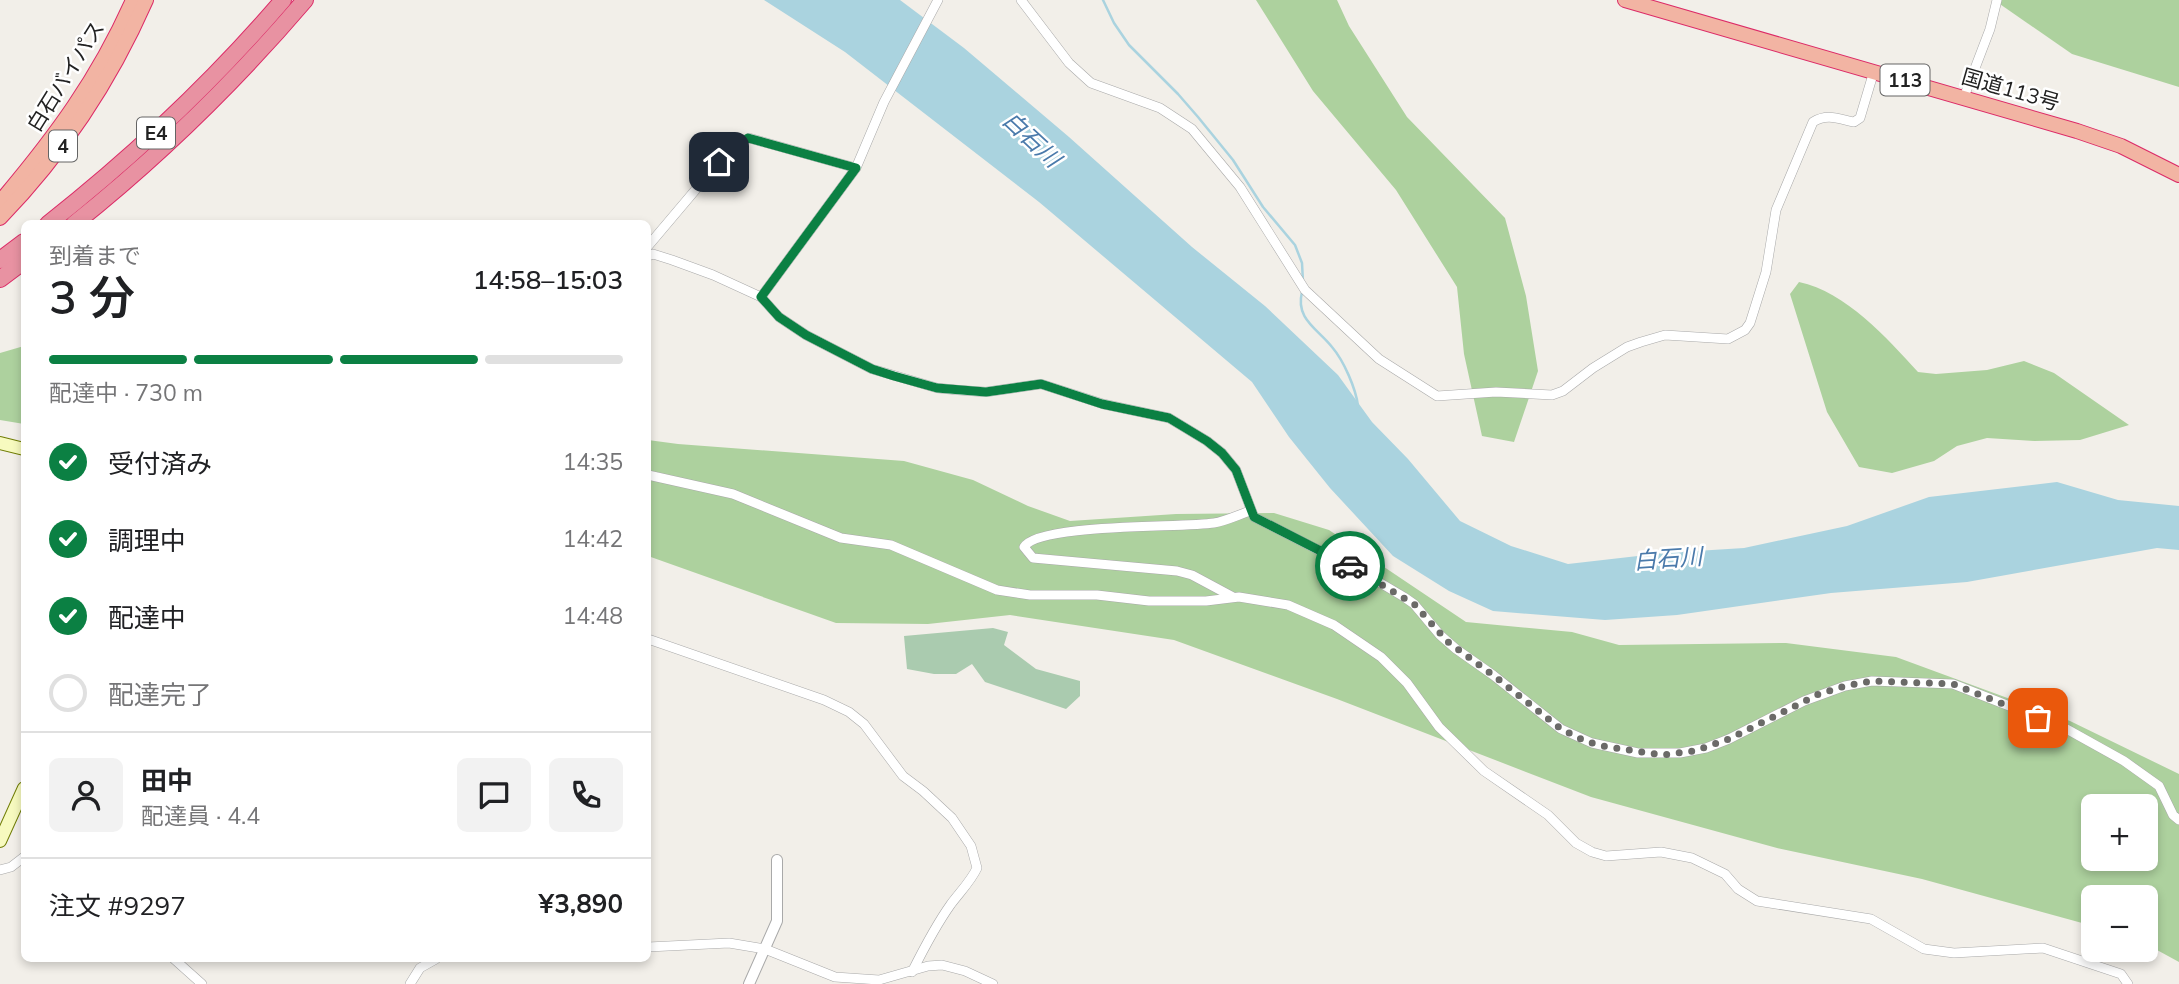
<!DOCTYPE html>
<html lang="ja">
<meta charset="utf-8">
<style>
:root{--surface:#fff;--page:#f2f2f2;--text:#202124;--muted:#757577;--line:#e0e0e0;--accent:#0b8043}
body{margin:0;font-family:Mulish,"Noto Sans JP",sans-serif;background:var(--page);color:var(--text);height:100vh;display:flex;flex-direction:column;font-size:26px;white-space:nowrap}
*{box-sizing:border-box;margin:0}
p{font-size:23px;color:var(--muted)}
.icon{flex:none;width:38px;height:38px;fill:none;stroke:currentColor;stroke-width:2;stroke-linecap:round;stroke-linejoin:round}
.map{position:relative;flex:1;overflow:hidden}
.drawer{position:absolute;left:21px;top:220px;width:630px;height:742px;display:flex;flex-direction:column;background:var(--surface);border-radius:10px;box-shadow:0 4px 10px #0003}
.drawer>*{flex:none}
.controls{position:absolute;left:2081px;top:794px;display:grid;gap:14px}
.controls a{display:grid;place-items:center;width:77px;height:77px;border-radius:10px;background:var(--surface);box-shadow:0 4px 10px #0003;font-size:35px}
.pin{position:absolute;display:grid;place-items:center;width:60px;height:60px;color:#fff;margin:-30px;border-radius:14px;box-shadow:0 4px 10px #0006}
.courier{position:absolute;display:grid;place-items:center;width:70px;height:70px;margin:-35px;border:5px solid #0b8043;border-radius:50%;background:#fff;color:#222;box-shadow:0 2px 9px #0007}
.overview em{font-style:normal;font-weight:600}
.overview div{display:flex;flex-direction:column-reverse}
.overview{display:flex;align-items:center;justify-content:space-between;height:119px;padding:0 28px}
h1{font-size:46px;font-weight:600;line-height:52px}
.bar{display:grid;grid-template-columns:repeat(4,1fr);gap:10px 7px;align-content:center;height:84px;padding:0 28px}
.bar i{height:9px;border-radius:5px;background:var(--line)}
.bar .active{background:var(--accent)}
.bar p{grid-column:span 4}
.line{display:flex;align-items:center;gap:18px;padding:0 28px;border-top:2px solid var(--line)}
.line div{flex:1}
.round{display:grid;place-items:center;flex:none;width:74px;height:74px;border-radius:10px;background:var(--page)}
ol{padding:0 28px;list-style:none}
li{display:flex;align-items:center;gap:21px;height:77px}
li p{margin-inline-start:auto}
li .icon{padding:7px;border-radius:50%;background:var(--accent);color:#fff;stroke-width:4}
li:last-child{color:var(--muted)}
li i{width:38px;height:38px;border:4px solid var(--line);border-radius:50%}
.map>svg:first-child{display:block}
.forest{fill:#add19e;fill-rule:evenodd}
.cemetery{fill:#aacbaf}
.water{fill:#aad3df}
.lines{fill:none;stroke-linecap:round;stroke-linejoin:round}
.stream{stroke:#aad3df;stroke-width:2.5}
.minor-casing{stroke:#a9a9a9;stroke-width:10}
.tertiary-casing{stroke:#a9a9a9;stroke-width:12}
.secondary-casing{stroke:#707d05;stroke-width:14}
.trunk-casing{stroke:#dc2a67;stroke-width:16}
.motorway-casing{stroke:#dc2a67;stroke-width:18}
.minor{stroke:#fff;stroke-width:9}
.tertiary{stroke:#fff;stroke-width:10}
.secondary{stroke:#f7fabf;stroke-width:12}
.trunk{stroke:#f2b4a3;stroke-width:14}
.motorway{stroke:#e892a2;stroke-width:16}
.done{stroke:#6b6a68;stroke-width:7;stroke-dasharray:0 12.6}
.route{stroke:#0b8043;stroke-width:9}
.labels{text-anchor:middle;dominant-baseline:central;stroke-width:5;stroke-linejoin:round;paint-order:stroke}
.shield{fill:#fff;stroke:#646464;stroke-width:2}
.shield-label{font-size:19px;font-weight:bold;fill:#222}
.street-label{font-size:21px;fill:#222;stroke:#fff}
.water-label{font-size:23px;font-style:italic;fill:#4a7aab;stroke:#fff}
</style>
<div class="map">
<svg width="2179" height="984" viewBox="0 0 2179 984">
<rect width="100%" height="100%" fill="#f2efe9"/>
<!-- forest -->
<g class="forest">
<polygon points="1256,0 1337,0 1349,26 1407,117 1505,218 1526,296 1538,371 1514,442 1482,436 1464,354 1457,287 1396,190 1313,91"/>
<polygon points="1994,0 2179,0 2179,87 2072,54"/>
<path d="M 1799,282 C 1846,292 1887,338 1918,372 L 1936,374 L 1987,370 L 2024,361 L 2054,373 L 2129,425 L 2080,440 L 2034,441 L 1987,438 L 1957,446 L 1934,461 L 1892,473 L 1859,467 L 1827,412 L 1790,294 Z"/>
<polygon points="24,346 24,424 0,420 0,353"/>
<path d="M 648,440 L 678,444 L 904,461 L 973,480 L 1028,506 L 1070,521 L 1176,514 L 1274,513 L 1329,530 L 1466,622 L 1572,632 L 1619,645 L 1786,643 L 1896,657 L 2070,721 L 2179,774 L 2179,962 L 2146,944 L 2146,898 L 2093,898 L 2093,926 L 1922,879 L 1777,848 L 1591,797 L 1337,699 L 1174,640 L 1010,615 L 928,624 L 836,623 L 648,556 ZM 2093,807 L 2146,807 L 2146,859 L 2093,859 Z"/>
</g>
<!-- cemetery -->
<polygon class="cemetery" points="993,628 1008,632 1004,645 1036,669 1080,681 1080,696 1066,709 985,682 972,664 956,674 934,674 907,669 904,636"/>
<!-- water -->
<polygon class="water" points="764,0 900,0 964,48 1069,137 1192,247 1265,306 1338,375 1372,422 1408,459 1460,521 1511,546 1568,564 1664,553 1744,548 1847,526 1929,497 2057,482 2118,500 2179,506 2179,550 2157,548 1967,582 1831,593 1677,615 1605,620 1493,611 1449,591 1393,556 1330,488 1289,437 1252,382 1039,202 845,52"/>
<g class="lines">
<!-- stream -->
<g class="stream">
<polyline points="1103,0 1114,23 1129,45 1178,94 1198,117 1233,160 1263,207 1295,245 1302,263 1303,282"/>
<path d="M 1302,292 C 1295,319 1318,329 1332,347 C 1344,361 1356,389 1358,406"/>
</g>
<defs>
<g id="minor">
<path d="M 1021,0 L 1069,63 L 1091,83 L 1160,108 L 1192,129 L 1240,187 L 1305,290 L 1379,359 L 1437,396 L 1496,392 L 1552,395 L 1563,391 L 1593,368 L 1627,347 L 1641,342 L 1665,335 L 1728,339 L 1745,330 L 1750,323 L 1766,272 L 1776,210 L 1813,122 C 1827,113 1839,119 1854,122 L 1860,118 L 1874,71"/>
<polyline points="1964,97 1990,29 1997,0"/>
<polyline points="648,246 730,149 749,138 856,168"/>
<polyline points="648,256 653,254 672,260 713,275 761,297 779,317 806,335 872,369 937,388 958,390 986,392 1041,384 1103,404 1169,418 1207,441 1222,453 1236,470 1254,517 1367,575 1404,597 1414,604 1440,635 1456,649 1493,675 1561,729 1592,743 1638,753 1680,753 1706,748 1729,739 1804,701 1845,686 1872,681 1953,684 2063,727 2124,761 2159,786 2173,815 2179,820"/>
<polyline points="761,297 856,168 884,102 938,0"/>
<polyline points="648,475 733,494 841,538 891,545 997,590 1030,595 1097,595 1149,601 1206,601 1239,597 1288,605 1334,625 1381,657 1407,683 1439,727 1484,771 1548,815 1576,843 1592,852 1606,856 1661,852 1692,858 1725,874 1738,889 1757,901 1871,919 1924,949 1954,953 2043,948 2121,974 2128,984"/>
<path d="M 1233,597 L 1192,575 L 1177,571 L 1033,558 L 1024,547 C 1038,523 1182,528 1214,523 C 1226,521 1238,515 1250,511"/>
<path d="M 648,639 L 824,700 L 849,712 L 864,724 L 903,776 L 923,791 L 952,818 L 971,846 L 977,868 C 971,881 960,892 951,904 C 936,925 924,948 912,972"/>
<polyline points="0,870 11,867 24,857"/>
<polyline points="648,947 729,943 765,949 835,977 879,980 928,966 942,965 965,971 993,984"/>
<polyline points="174,959 202,984"/>
<polyline points="410,984 420,968 436,959"/>
</g>
<polyline id="tertiary" points="749,984 777,921 777,860"/>
<g id="secondary">
<polyline points="0,443 24,449"/>
<polyline points="0,841 24,788"/>
</g>
<g id="trunk">
<polyline points="1625,0 2077,131 2121,146 2179,175"/>
<path d="M 0,202 C 55,137 98,79 133,0"/>
<path d="M 0,218 C 62,154 110,82 146,0"/>
</g>
<g id="motorway">
<path d="M 48,224 C 134,156 212,83 283,0"/>
<path d="M 74,224 C 158,157 235,82 305,0"/>
<polyline points="0,260 24,242"/>
<polyline points="0,279 24,261"/>
</g>
</defs>
<!-- minor casing -->
<use href="#minor" class="minor-casing"/>
<!-- tertiary casing -->
<use href="#tertiary" class="tertiary-casing"/>
<!-- secondary casing -->
<use href="#secondary" class="secondary-casing"/>
<!-- trunk casing -->
<use href="#trunk" class="trunk-casing"/>
<!-- motorway casing -->
<use href="#motorway" class="motorway-casing"/>
<!-- minor -->
<use href="#minor" class="minor"/>
<!-- tertiary -->
<use href="#tertiary" class="tertiary"/>
<!-- secondary -->
<use href="#secondary" class="secondary"/>
<!-- trunk -->
<use href="#trunk" class="trunk"/>
<!-- motorway -->
<use href="#motorway" class="motorway"/>
</g>
<g class="lines">
<!-- done -->
<polyline class="done" points="1350,566 1414,604 1448,642 1493,675 1561,729 1585,741 1602,746 1662,755 1694,751 1729,739 1819,694 1845,686 1872,681 1953,684 2038,718"/>
<!-- route -->
<polyline class="route" points="719,162 730,149 748,138 856,168 761,297 779,317 806,335 872,369 894,376 937,388 986,392 1041,384 1102,404 1169,418 1207,441 1222,453 1236,470 1254,517 1350,566"/>
</g>
<g class="labels">
<!-- shield labels -->
<g class="shield">
<rect x="1880.5" y="64.5" width="49" height="31" rx="5"/>
<rect x="137" y="117.5" width="38" height="31" rx="5"/>
<rect x="49" y="130.5" width="28" height="31" rx="5"/>
</g>
<g class="shield-label">
<text x="1905" y="80">113</text>
<text x="156" y="133">E4</text>
<text x="63" y="146">4</text>
</g>
<!-- street labels -->
<g class="street-label">
<text transform="translate(65 76) rotate(-58)">白石バイパス</text>
<text transform="translate(2011 89) rotate(16)">国道113号</text>
</g>
<!-- water labels -->
<g class="water-label">
<text transform="translate(1032 139) rotate(43)">白石川</text>
<text transform="translate(1668 558) rotate(-4)">白石川</text>
</g>
</g>
</svg>
<div class="controls">
<a>+</a>
<a>−</a>
</div>
<div class="pin" style="left:2038px;top:718px;background:#ea580c"><svg class="icon" aria-label="bag" viewBox="0 0 24 24"><path d="M5 8h14l-1 12H6zM9 8a3 3 0 0 1 6 0"/></svg></div>
<div class="pin" style="left:719px;top:162px;background:#1f2937"><svg class="icon" aria-label="home" viewBox="0 0 24 24"><path d="M3 11l9-7 9 7M6 9v11h12V9"/></svg></div>
<div class="courier" style="left:1350px;top:566px"><svg class="icon" aria-label="car" viewBox="0 0 24 24"><path d="M5 17H2v-5l4-1 3-4h7l3 4 3 1v5h-3M9 17h6M6 11h13"/><circle cx="7" cy="17" r="2"/><circle cx="17" cy="17" r="2"/></svg></div>
<section class="drawer">
<div class="overview"><div><h1>3 分</h1><p>到着まで</p></div><em>14:58–15:03</em></div>
<div class="bar"><i class="active"></i><i class="active"></i><i class="active"></i><i></i><p>配達中 · 730 m</p></div>
<ol>
<li><svg class="icon" aria-label="check" viewBox="0 0 24 24"><path d="M5 12l5 5 9-10"/></svg>受付済み<p>14:35</p></li>
<li><svg class="icon" aria-label="check" viewBox="0 0 24 24"><path d="M5 12l5 5 9-10"/></svg>調理中<p>14:42</p></li>
<li><svg class="icon" aria-label="check" viewBox="0 0 24 24"><path d="M5 12l5 5 9-10"/></svg>配達中<p>14:48</p></li>
<li><i></i>配達完了</li>
</ol>
<div class="line" style="height:126px"><a class="round"><svg class="icon" aria-label="person" viewBox="0 0 24 24"><circle cx="12" cy="8" r="4"/><path d="M4 21q1-7 8-7t8 7"/></svg></a><div><b>田中</b><p>配達員 · 4.4</p></div><a class="round"><svg class="icon" aria-label="chat" viewBox="0 0 24 24"><path d="M4 5h16v11H9l-5 4z"/></svg></a><a class="round"><svg class="icon" aria-label="phone" viewBox="0 0 24 24"><path d="M5 4h4l2 5-3 2q2 4 5 5l2-3 5 2v4C11 20 4 13 5 4z"/></svg></a></div>
<div class="line" style="height:91px"><div>注文 #9297</div><b>¥3,890</b></div>
</section>
</div>
